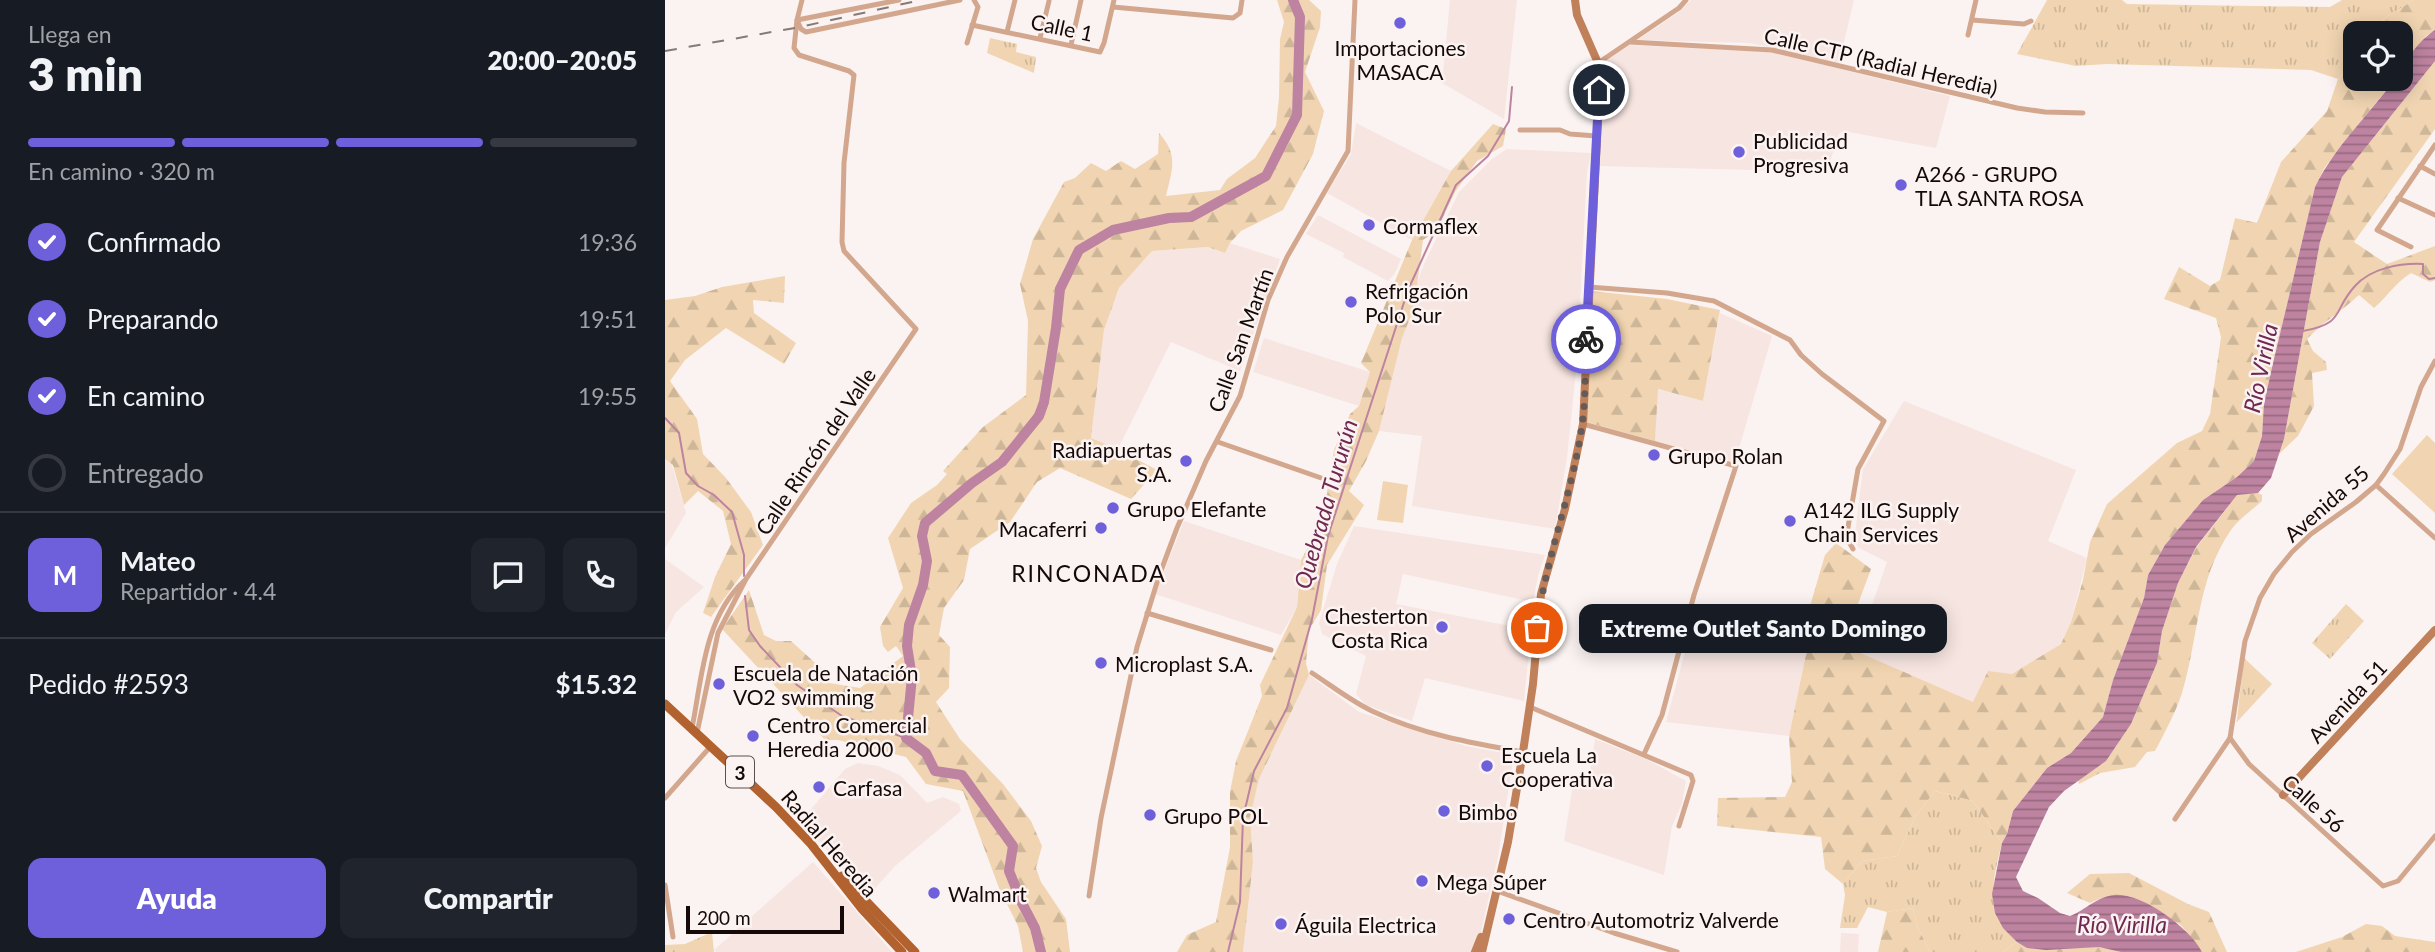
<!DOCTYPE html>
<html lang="es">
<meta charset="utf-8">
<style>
:root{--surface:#171b24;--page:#20242c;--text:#f1f3f6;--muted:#9ea1a6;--line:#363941;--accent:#6e60da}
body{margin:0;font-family:Lato,sans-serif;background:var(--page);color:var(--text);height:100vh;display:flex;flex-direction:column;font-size:26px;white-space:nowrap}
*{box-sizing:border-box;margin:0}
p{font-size:23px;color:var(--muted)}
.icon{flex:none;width:38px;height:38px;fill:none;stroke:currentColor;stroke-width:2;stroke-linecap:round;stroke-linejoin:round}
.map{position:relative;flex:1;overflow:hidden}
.sheet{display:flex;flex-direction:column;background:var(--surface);width:665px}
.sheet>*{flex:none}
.fabs{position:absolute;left:1678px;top:21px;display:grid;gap:14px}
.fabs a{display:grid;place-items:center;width:70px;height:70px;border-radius:14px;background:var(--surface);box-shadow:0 4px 18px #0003;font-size:35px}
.scale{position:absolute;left:21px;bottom:18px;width:158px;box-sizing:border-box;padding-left:7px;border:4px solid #150907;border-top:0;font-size:19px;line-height:24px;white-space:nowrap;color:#150907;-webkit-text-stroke:5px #fbf3f1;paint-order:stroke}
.pin{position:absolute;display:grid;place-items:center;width:60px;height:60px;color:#fff;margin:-30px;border:4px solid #fff;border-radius:50%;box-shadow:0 2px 7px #0007}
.courier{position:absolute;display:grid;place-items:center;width:70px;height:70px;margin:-35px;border:5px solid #6e60da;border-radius:50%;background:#fff;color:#222;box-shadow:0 2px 9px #0007}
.bubble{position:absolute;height:49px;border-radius:14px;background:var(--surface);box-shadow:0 4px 18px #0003;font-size:23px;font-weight:800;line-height:49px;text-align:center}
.overview em{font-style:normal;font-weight:800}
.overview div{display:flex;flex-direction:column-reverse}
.overview{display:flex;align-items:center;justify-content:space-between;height:119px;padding:0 28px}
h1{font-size:46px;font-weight:800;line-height:52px}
.bar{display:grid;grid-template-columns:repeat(4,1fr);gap:10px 7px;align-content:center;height:84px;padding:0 28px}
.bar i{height:9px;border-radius:5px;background:var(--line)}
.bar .selected{background:var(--accent)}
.bar p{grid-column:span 4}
.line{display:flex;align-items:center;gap:18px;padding:0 28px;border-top:2px solid var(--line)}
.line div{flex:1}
.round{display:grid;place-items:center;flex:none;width:74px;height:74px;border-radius:14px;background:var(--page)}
ol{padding:0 28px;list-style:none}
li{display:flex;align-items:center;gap:21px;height:77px}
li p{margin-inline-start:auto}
li .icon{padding:7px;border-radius:50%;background:var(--accent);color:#fff;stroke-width:4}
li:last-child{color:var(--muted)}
li i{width:38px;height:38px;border:4px solid var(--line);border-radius:50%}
.primary-button{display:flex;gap:14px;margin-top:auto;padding:14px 28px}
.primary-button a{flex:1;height:80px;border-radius:14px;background:var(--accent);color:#fff;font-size:28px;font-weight:800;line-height:80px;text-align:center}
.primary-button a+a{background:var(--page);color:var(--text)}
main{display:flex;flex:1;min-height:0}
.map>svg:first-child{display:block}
.built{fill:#f7e5e1}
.grass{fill:url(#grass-tufts)}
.forest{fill:url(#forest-firs)}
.pitch{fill:#f1d5b2}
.water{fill:url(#water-rules)}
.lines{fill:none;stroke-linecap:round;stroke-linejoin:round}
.stream{stroke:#bd83a0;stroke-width:2}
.river{stroke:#bd83a0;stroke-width:10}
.street{stroke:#d3a78d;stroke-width:5}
.secondary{stroke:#c08059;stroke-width:8}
.primary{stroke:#b1622f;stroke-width:9}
.rail{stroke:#847a78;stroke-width:2;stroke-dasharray:12 12;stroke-linecap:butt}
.done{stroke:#665b59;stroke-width:7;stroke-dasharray:0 12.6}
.route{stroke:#6e60da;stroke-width:9}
.poi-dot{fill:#6e60da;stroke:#fbf3f1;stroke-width:2.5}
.labels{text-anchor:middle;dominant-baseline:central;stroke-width:5;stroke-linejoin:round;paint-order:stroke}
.shield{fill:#fbf3f1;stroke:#5a4f4d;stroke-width:2}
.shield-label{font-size:19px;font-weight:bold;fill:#150907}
.street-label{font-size:21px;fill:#150907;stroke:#fbf3f1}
.poi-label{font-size:21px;fill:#150907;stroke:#fbf3f1;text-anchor:start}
.water-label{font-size:23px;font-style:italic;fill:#6f2851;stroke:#fbf3f1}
.neighbourhood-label{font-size:23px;letter-spacing:2px;fill:#150907;stroke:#fbf3f1}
</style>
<main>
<section class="sheet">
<div class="overview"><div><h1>3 min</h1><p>Llega en</p></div><em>20:00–20:05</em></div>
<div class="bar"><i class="selected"></i><i class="selected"></i><i class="selected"></i><i></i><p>En camino · 320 m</p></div>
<ol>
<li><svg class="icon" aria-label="check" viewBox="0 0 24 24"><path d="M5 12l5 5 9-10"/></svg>Confirmado<p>19:36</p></li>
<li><svg class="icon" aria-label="check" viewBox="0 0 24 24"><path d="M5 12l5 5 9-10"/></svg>Preparando<p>19:51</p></li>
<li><svg class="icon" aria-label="check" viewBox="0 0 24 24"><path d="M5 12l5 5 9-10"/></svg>En camino<p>19:55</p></li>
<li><i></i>Entregado</li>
</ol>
<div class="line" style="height:126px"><b class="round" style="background:var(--accent);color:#fff">M</b><div><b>Mateo</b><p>Repartidor · 4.4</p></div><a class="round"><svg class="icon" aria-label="chat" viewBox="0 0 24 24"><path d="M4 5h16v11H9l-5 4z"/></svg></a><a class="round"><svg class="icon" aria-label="phone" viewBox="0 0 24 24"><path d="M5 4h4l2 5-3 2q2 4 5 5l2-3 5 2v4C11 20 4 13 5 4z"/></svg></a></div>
<div class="line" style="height:91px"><div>Pedido #2593</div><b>$15.32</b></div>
<div class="primary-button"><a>Ayuda</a><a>Compartir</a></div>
</section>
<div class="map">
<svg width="1770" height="952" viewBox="0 0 1770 952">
<defs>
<pattern id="grass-tufts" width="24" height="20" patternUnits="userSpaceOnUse" patternTransform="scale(1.75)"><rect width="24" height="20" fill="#f1d5b2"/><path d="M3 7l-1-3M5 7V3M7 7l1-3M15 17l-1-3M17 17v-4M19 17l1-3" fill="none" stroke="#ceb698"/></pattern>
<pattern id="forest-firs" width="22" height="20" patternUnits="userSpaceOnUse" patternTransform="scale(1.75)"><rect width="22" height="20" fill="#f1d5b2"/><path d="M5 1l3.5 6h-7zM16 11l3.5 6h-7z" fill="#ceb698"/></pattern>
<pattern id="water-rules" width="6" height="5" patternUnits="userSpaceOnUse" patternTransform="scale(1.75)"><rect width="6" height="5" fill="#bd83a0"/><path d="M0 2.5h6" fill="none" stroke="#986980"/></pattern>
</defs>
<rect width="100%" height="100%" fill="#fbf3f1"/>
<!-- built -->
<g class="built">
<polygon points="785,0 852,0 839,119 777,83"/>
<polygon points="1026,0 1189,0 1174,63 1085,43 972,40 1014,12"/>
<polygon points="963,45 1107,52 1285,96 1271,148 1178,131 1174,134 1164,165 1158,172 932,166 938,94 937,63"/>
<polygon points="691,123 786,171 747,240 662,193 686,154"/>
<polygon points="842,149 926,153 922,172 912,361 902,458 890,529 747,506 757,436 714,431 745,303 759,264 794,192 827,159"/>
<polygon points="653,215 736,259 730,273 723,281 678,257 679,253 641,234"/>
<polygon points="565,243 615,259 575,371 506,342 453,449 426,438 439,330 454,288 487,251 543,247 560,253"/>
<polygon points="1055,313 1107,336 1070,462 990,441 992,389 1038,401"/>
<polygon points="599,338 705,372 694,406 588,372"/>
<polygon points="1239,401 1411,470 1383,541 1422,558 1406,622 1396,644 1308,702 1191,651 1222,562 1194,548 1189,542 1198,469"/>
<polygon points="0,459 7,465 21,513 0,548"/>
<polygon points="519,521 636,560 632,607 616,635 490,594"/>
<polygon points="689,526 880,555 873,576 868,602 738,574 731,604 866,630 859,701 760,678 747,721 701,705 691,694 701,656 657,634 654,623 672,564"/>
<polygon points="0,559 39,587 11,612 0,634"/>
<polygon points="1033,604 1146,630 1124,736 1001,722"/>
<polygon points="644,675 694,712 801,746 849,755 833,857 816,932 807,952 578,952 588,862 584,817 594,779"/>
<polygon points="930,739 983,760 1021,781 1017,804 1007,826 999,875 899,841 908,784 923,787"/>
<polygon points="193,763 213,766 235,775 262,803 278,797 294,804 296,811 230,866 203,896 136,821 180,769"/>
<polygon points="148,862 227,952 51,952 49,950"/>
<polygon points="1176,933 1194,934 1193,952 1175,952"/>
</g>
<!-- grass -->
<g class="grass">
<polygon points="1382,0 1457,0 1462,4 1665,7 1677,0 1749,0 1718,19 1720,33 1690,33 1690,61 1673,79 1646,70 1442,64 1411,66 1352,54"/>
<polygon points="325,38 352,44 351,52 371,57 369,73 322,53"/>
<polygon points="1681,604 1699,621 1665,659 1647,643"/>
<polygon points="1579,658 1607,684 1571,723 1572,719"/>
<path d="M 1270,791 L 1308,801 L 1337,843 C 1327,883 1319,910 1352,942 L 1338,952 L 1265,952 L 1252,926 L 1248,908 L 1222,912 L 1203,907 L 1192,928 L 1175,928 L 1180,895 L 1178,884 L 1197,861 L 1232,856 L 1250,817 Z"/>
<polygon points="47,932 49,952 0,952 0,945 20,944"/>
</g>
<!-- forest -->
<g class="forest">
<path d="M 612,0 L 644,0 L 656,11 L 655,27 L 640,72 L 659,111 L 648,154 L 618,210 L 576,231 L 565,243 L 560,253 L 543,247 L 487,251 L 454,288 L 439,330 L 426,438 L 453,449 L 492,470 L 466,499 L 395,468 L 372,482 L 345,522 L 305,549 L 299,580 L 279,608 L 274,635 L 285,647 L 284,688 L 271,702 L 295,739 L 338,784 L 366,821 L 377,846 L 371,868 L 376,882 L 401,919 L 405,952 L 358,952 L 353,926 L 334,888 L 298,791 L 261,784 L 241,757 L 173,740 L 160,740 L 57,629 L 84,590 L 99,635 L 111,641 L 126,641 L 158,670 L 164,683 L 195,688 L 238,656 L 231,646 L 223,652 L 218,646 L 215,627 L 238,588 L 223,538 L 246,503 L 272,485 L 282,474 L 278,471 L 318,427 L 361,395 L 363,321 L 355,284 L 368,239 L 399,182 L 410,178 L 426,163 L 441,171 L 456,161 L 470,169 L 493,154 L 494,133 C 514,155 507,170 501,196 L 555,190 L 562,179 L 590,158 L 611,126 L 614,97 L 615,39 L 619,22 Z"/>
<polygon points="1749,0 1770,0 1770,30 1761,36 1736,71 1736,33 1720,33 1718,19"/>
<polygon points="1690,61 1690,79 1730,79 1660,167 1650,187 1609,359 1599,403 1597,436 1589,461 1572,477 1538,500 1500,545 1483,575 1479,598 1448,680 1438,717 1406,753 1382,768 1348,811 1342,834 1337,843 1308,801 1270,791 1250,817 1232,856 1197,861 1178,884 1160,869 1156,837 1052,826 1053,798 1120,797 1127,782 1124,736 1146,630 1140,623 1160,555 1171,543 1206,569 1177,647 1191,651 1308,702 1323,671 1347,674 1396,644 1406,622 1418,580 1425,542 1442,504 1512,443 1537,431 1545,414 1556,337 1551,318 1499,299 1514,267 1545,286 1555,280 1570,218 1592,223 1616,162 1662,111 1673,79"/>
<path d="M 1770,61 L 1770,129 L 1689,242 L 1722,264 L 1770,246 L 1770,280 L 1765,282 L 1746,273 C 1731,282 1722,297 1709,308 L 1694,295 C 1677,311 1658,322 1642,339 L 1648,351 L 1661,362 L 1662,370 L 1647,373 L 1649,406 L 1633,436 L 1614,454 L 1619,439 L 1655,242 L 1677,177 Z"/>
<polygon points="828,124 841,129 838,146 812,161 790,192 772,230 758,240 749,308 737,338 714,431 701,461 684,491 699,505 662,565 656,610 644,630 641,663 644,675 594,779 585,817 588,862 578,952 512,952 522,935 551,922 565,847 565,792 571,761 597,696 595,685 632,607 636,560 657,522 669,450 685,414 694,406 705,372 696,363 747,240 786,171"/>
<polygon points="120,276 119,303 88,300 89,313 131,343 119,364 61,328 20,360 5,381 32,419 38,454 61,478 86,512 98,545 46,617 38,613 50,577 66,544 58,511 33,491 19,505 8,465 0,459 0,300 30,296 57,287"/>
<polygon points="926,291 1002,299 1055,310 1038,401 993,389 990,441 921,422"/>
<path d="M 1593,493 L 1597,495 L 1597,501 C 1587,510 1574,519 1566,530 C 1531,581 1534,637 1517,693 C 1510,714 1500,732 1490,751 L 1482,752 L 1470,767 L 1435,773 L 1414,784 L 1413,780 L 1441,761 L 1466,724 L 1492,663 L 1497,631 L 1513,583 L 1531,548 L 1572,495 Z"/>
<polygon points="1464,873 1523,904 1544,912 1562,952 1537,952 1516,925 1464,896 1436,898 1425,903 1402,893 1425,874"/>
<polygon points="1248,908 1252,926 1265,952 1213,952 1222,912"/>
<polygon points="1701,924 1717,926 1730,936 1770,942 1770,952 1631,952 1677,937"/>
<path d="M 1352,942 C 1379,952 1406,944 1434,947 C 1442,948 1449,950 1456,952 L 1338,952 Z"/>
</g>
<!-- pitch -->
<g class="pitch">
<polygon points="1762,435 1770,443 1770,513 1727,474"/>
<polygon points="718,481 743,485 738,523 712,520"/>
</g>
<!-- water -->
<path class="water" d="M 1770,30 L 1770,61 L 1677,177 L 1655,242 L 1619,439 L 1606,478 L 1593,493 L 1572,495 L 1531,547 L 1513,583 L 1497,631 L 1492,663 L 1466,724 L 1441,761 L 1399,791 L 1384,807 L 1351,877 L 1358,891 L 1373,898 L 1395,913 L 1405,916 C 1421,910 1431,897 1449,895 C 1476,892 1525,928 1537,952 L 1456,952 L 1434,947 L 1381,950 L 1362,948 L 1352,942 L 1338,928 L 1330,913 L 1327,894 L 1337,843 L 1342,834 L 1348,811 L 1382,768 L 1406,753 L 1438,717 L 1448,680 L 1479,598 L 1483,575 L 1500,545 L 1538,500 L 1572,477 L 1589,461 L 1597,436 L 1599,403 L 1609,359 L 1650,187 C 1670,146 1704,115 1730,79 L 1736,79 C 1736,62 1756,39 1770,30 Z"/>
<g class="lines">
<!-- stream -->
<g class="stream">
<path d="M 1638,331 C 1681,323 1667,311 1690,286 C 1706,268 1735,263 1758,264 L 1758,274 L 1764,279 L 1770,278"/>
<polyline points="0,418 14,433 21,473 33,486 49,495 67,512 79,555 79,576"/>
<polyline points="80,596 84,630 95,646 132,685 177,716 241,738"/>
<polyline points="563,952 575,902 578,818 589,771 622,708 647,619 663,536 743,290 791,185 823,156 844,121 847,87"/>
</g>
<!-- river -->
<polyline class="river" points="376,952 370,928 357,903 344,871 348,846 297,775 270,771 261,753 241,738 247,677 242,646 244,625 258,585 262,561 257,536 260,523 307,483 337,462 374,416 379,402 391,328 395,289 414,250 448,230 504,218 526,217 601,176 632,115 635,17 628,0"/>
<!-- street -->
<g class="street">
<polyline points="137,0 132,20 136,29 141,32 295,0"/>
<polyline points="448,7 568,18 575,13 577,0"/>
<polyline points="1307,20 1359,24 1366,21"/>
<polyline points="307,25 435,52 439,43 449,0"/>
<polyline points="342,32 350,0"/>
<polyline points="1303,35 1311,0"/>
<polyline points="375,38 384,1"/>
<polyline points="965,42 1107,50 1352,108 1380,112 1418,113"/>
<polyline points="302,43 313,7 309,0"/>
<polyline points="406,45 416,0"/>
<polyline points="933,63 1014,8 1021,0"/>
<polyline points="855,130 895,130 905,134 931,136"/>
<polyline points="1755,166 1770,174"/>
<polyline points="1733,198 1770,215"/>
<polyline points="1746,247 1712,230 1770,145"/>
<polyline points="924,287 1002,293 1049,301 1125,340 1136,355 1157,374 1219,421 1193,469 1183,527 1183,540 1188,549"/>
<polyline points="918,424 1071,466 1029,595 997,715 979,754"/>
<polyline points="553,442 662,480"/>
<polyline points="1711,485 1770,538"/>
<polyline points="482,613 606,650"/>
<path d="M 647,673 C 667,686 686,701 707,711 C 755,734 806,743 858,752"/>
<polyline points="865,707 1026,775 1028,781 1014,826"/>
<path d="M 27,728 C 37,678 39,618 79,581"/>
<polyline points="32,733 53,633 81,579 251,329 179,251 177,242 179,163 189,75 184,71 134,55 129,48 132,20 234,0"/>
<polyline points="1565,738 1584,764 1718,886 1733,881 1770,836"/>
<polyline points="0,798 46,746"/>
<polyline points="1510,819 1565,738 1580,641 1595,598 1609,574 1627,552 1646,534 1691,502 1711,485 1719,474 1735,449 1756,387 1770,361"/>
<polyline points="0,885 8,937"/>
<polyline points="832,891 949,933 1012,952"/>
<polyline points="424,896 436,818 472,647 494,576 512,528 541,461 575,396 603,300 622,257 683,151 690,0"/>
</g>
<!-- secondary -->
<g class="secondary">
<polyline points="1618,795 1770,630"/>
<polyline points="810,952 816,937"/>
<polyline points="817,952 843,842 858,752 868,684 876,594 900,509 918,424 934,97 933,63 912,15 910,0"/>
</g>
<!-- primary -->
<g class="primary">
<polyline points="0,704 111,807 146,844 197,909 237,952"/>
<polyline points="177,876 250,952"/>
</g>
<!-- rail -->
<polyline class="rail" points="0,51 135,27 256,0"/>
</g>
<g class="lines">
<!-- done -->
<path class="done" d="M 872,628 C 880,559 907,495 917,426 C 921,398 920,368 921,339"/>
<!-- route -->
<polyline class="route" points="921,339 934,90"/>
</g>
<!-- markers -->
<g class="poi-dot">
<circle cx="735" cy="23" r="7"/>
<circle cx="1074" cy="152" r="7"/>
<circle cx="1236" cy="185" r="7"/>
<circle cx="704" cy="225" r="7"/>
<circle cx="686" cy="302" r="7"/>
<circle cx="989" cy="455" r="7"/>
<circle cx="521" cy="461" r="7"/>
<circle cx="448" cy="508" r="7"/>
<circle cx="1125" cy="521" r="7"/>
<circle cx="436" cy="528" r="7"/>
<circle cx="777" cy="627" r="7"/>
<circle cx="436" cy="663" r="7"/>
<circle cx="54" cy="684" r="7"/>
<circle cx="88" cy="736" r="7"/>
<circle cx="822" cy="766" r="7"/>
<circle cx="154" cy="787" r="7"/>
<circle cx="779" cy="811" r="7"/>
<circle cx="485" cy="815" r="7"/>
<circle cx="757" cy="881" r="7"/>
<circle cx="269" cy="893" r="7"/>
<circle cx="844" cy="919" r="7"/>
<circle cx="616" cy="924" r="7"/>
</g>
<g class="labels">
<!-- shield labels -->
<rect class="shield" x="61" y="756.5" width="28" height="31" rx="5"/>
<g class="shield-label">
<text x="75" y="772">3</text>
</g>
<!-- street labels -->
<g class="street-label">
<text transform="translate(397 27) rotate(12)">Calle 1</text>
<text transform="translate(1216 61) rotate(13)">Calle CTP (Radial Heredia)</text>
<text transform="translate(575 340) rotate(-70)">Calle San Martín</text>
<text transform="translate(150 451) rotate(-56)">Calle Rincón del Valle</text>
<text transform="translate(1661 503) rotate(-41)">Avenida 55</text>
<text transform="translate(1682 701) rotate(-47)">Avenida 51</text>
<text transform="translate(1649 803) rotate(42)">Calle 56</text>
<text transform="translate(165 843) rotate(49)">Radial Heredia</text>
</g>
<!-- poi labels -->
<g class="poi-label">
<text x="735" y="47" text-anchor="middle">Importaciones<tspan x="735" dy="24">MASACA</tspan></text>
<text x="1088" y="140">Publicidad<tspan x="1088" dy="24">Progresiva</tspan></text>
<text x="1250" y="173">A266 - GRUPO<tspan x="1250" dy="24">TLA SANTA ROSA</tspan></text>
<text x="718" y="225">Cormaflex</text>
<text x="700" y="290">Refrigación<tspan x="700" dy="24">Polo Sur</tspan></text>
<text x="507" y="449" text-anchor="end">Radiapuertas<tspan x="507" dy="24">S.A.</tspan></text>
<text x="1003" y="455">Grupo Rolan</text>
<text x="462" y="508">Grupo Elefante</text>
<text x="1139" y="509">A142 ILG Supply<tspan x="1139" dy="24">Chain Services</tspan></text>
<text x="422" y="528" text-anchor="end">Macaferri</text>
<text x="763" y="615" text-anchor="end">Chesterton<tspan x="763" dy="24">Costa Rica</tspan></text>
<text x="450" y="663">Microplast S.A.</text>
<text x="68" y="672">Escuela de Natación<tspan x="68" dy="24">VO2 swimming</tspan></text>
<text x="102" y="724">Centro Comercial<tspan x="102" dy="24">Heredia 2000</tspan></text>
<text x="836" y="754">Escuela La<tspan x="836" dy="24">Cooperativa</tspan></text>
<text x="168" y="787">Carfasa</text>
<text x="793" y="811">Bimbo</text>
<text x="499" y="815">Grupo POL</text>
<text x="771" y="881">Mega Súper</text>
<text x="283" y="893">Walmart</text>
<text x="858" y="919">Centro Automotriz Valverde</text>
<text x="630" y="924">Águila Electrica</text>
</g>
<!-- water labels -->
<g class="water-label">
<text transform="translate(1595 368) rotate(-78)">Río Virilla</text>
<text transform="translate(660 504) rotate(-74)">Quebrada Tururún</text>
<text x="1457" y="924">Río Virilla</text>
</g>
<!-- neighbourhood labels -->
<g class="neighbourhood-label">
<text x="424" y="573">RINCONADA</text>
</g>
</g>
</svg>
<div class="fabs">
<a><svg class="icon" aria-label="locate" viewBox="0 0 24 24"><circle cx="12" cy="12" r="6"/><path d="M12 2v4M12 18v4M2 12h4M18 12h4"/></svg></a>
</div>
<div class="scale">200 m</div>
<div class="pin" style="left:872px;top:628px;background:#ea580c"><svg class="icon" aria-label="bag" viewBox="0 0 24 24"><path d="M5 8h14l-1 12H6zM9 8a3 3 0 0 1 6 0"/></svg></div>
<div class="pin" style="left:934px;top:90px;background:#1f2937"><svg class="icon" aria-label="home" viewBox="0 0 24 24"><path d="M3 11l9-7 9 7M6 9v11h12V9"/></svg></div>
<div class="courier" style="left:921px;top:339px"><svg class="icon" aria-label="bike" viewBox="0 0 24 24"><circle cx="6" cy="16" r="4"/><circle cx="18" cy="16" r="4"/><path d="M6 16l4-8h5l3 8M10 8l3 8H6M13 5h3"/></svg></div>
<div class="bubble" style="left:914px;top:604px;width:368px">Extreme Outlet Santo Domingo</div>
</div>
</main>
